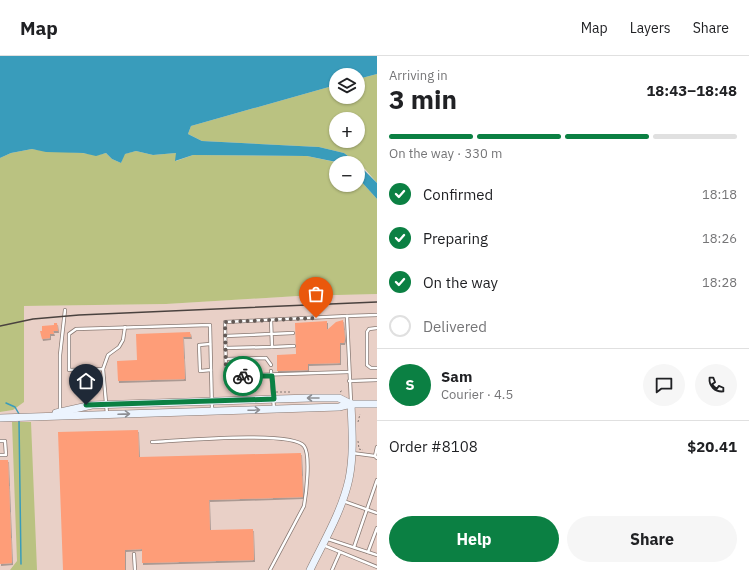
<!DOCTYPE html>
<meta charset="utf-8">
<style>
:root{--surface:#fff;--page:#f6f6f6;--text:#202124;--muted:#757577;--line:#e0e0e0;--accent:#0b8043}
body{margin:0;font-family:"IBM Plex Sans",sans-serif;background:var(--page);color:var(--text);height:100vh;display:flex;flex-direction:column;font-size:15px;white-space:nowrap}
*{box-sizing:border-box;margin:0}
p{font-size:13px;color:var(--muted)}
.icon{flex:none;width:22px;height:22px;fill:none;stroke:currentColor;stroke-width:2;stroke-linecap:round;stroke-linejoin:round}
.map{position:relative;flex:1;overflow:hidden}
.sheet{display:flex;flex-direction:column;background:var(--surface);width:372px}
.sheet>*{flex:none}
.buttons{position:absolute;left:329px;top:12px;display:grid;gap:8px}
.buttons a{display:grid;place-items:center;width:36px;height:36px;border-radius:50%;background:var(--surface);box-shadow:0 1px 3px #0004;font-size:20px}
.pin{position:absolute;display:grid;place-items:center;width:34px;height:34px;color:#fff;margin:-41px -17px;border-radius:50% 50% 50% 0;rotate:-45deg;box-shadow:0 0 4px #0007}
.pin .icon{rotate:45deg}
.courier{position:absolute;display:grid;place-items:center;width:40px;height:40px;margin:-20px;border:3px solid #0b8043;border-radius:50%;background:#fff;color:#222;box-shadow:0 1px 5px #0007}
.headline em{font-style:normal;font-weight:700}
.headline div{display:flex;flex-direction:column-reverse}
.headline{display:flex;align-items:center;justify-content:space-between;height:68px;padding:0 12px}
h1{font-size:26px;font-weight:700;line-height:30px}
.bar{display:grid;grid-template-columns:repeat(4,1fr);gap:6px 4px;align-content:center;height:48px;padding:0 12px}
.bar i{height:5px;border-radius:3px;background:var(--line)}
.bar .active{background:var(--accent)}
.bar p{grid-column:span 4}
.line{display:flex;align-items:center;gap:10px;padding:0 12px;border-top:1px solid var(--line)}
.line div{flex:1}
.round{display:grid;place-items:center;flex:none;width:42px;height:42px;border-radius:21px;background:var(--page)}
ol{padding:0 12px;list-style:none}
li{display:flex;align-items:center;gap:12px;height:44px}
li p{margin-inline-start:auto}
li .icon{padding:4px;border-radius:50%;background:var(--accent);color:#fff;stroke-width:4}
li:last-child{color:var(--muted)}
li i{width:22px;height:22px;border:2px solid var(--line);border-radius:50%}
.button{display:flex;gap:8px;margin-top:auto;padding:8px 12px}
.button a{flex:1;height:46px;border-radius:24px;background:var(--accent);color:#fff;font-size:16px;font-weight:700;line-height:46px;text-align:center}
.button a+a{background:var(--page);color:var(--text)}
header{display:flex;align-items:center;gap:24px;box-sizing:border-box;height:56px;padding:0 20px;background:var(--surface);border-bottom:1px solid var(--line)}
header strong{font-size:19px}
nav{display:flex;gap:22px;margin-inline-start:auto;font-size:14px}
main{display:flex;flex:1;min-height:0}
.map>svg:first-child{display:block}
.built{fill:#e9d0c7}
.green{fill:#bac281;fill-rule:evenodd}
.water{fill:#399cbb}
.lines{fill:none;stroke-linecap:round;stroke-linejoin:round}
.stream{stroke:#399cbb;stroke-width:1.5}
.building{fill:#fe9d78;filter:url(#shadow)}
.lane-casing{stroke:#887973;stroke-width:4}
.secondary-casing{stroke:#887973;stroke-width:8}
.path{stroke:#827772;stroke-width:1;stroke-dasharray:2 2;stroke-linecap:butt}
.lane{stroke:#fff;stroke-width:2.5}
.secondary{stroke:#ecf4fe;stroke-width:7}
.rail{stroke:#4a423f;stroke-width:1.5}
.oneway{stroke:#8d8e93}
.done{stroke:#635955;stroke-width:4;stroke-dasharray:0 7.2}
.route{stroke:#0b8043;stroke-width:5}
</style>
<header>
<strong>Map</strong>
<nav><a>Map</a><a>Layers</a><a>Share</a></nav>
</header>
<main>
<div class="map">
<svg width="377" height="514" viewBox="0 0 377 514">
<defs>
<filter id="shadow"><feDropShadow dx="1" dy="2" stdDeviation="0" flood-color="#0004"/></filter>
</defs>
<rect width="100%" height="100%" fill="#eeddd6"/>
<!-- built -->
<polygon class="built" points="377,238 377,514 0,514 0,356 13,354 24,336 24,250 166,248 298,240"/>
<!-- green -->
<g class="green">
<path d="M 377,18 L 377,127 L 365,113 L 344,97 L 319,91 L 202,85 L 188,78 L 191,70 L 336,29 L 336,41 L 358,41 L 358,23 ZM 336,63 L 358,63 L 358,85 L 336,85 Z"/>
<path d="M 32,93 C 49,96 65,95 82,97 C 92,98 96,100 106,97 L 112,103 L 121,107 L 124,98 L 136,95 L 153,99 L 176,97 L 176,105 L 193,99 L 307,100 L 340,107 L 336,107 L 336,129 L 358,129 L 358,122 L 377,143 L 377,238 L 298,240 L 166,248 L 24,250 L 24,346 L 13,354 L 0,356 L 0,102 L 11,97 Z"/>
<polygon points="12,366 31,366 37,514 10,514 17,505"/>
</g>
<!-- water -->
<g class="water">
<polygon points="0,0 377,0 377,18 358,23 358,19 336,19 336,29 191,70 188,78 202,85 319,91 344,97 357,107 341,107 307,100 193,99 175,105 176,97 153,99 136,95 125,98 121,107 112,103 106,97 96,100 83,97 46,96 32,93 11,97 0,102"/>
<polygon points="358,108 377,127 377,143 358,122"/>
</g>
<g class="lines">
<!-- stream -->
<g class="stream">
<polyline points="6,347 15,351 19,358"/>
<polyline points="19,364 21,508"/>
</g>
</g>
<!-- building -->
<g class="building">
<polygon points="343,264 345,283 344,287 340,287 340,307 308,308 308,314 277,315 277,299 296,298 295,267 327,265 327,274 336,266"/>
<polygon points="54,267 57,267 58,275 53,275 54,278 50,278 50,282 42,283 40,275 42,275 42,270 54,269"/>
<polygon points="190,276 191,281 183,281 185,323 118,325 117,305 137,304 136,278"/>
<polygon points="138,374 139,401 301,397 303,441 209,444 210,474 253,473 254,504 142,507 142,493 125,494 125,514 63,514 58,376"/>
<polygon points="0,404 8,404 12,507 0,508"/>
</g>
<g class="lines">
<defs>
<g id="lane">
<polyline points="347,260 225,266 226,320 349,316"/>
<polyline points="377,272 369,273 367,276 367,309 371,312 377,312"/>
<polyline points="225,280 293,277"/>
<polyline points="210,288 199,289 200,315 211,314"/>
<polyline points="272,291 294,290"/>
<polyline points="225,292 272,291 271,264"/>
<polyline points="226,303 266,302 271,309"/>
<polyline points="103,313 108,299 119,291 123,284 125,271"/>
<polyline points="271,315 274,353"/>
<polyline points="349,325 377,324"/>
<polyline points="351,346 347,260 377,259"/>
<polyline points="60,355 60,299 65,254"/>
<polyline points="107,358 103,313 69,314 69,278 76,273 210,269 212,354"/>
<polyline points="0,385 5,385 6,399 0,399"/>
<path d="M 152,386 C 175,385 293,374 304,390 C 311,399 306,439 304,450 L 270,514"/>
<polyline points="352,397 375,400 377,402"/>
<polyline points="375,400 377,391"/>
<polyline points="343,445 377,457"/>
<polyline points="328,483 377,499"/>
<polyline points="323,489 377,511"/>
<polyline points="354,491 377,424"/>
<polyline points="368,496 377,472"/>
<polyline points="134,498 135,514"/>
<polyline points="332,514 340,496"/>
</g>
<g id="secondary">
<polyline points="56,357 92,349 310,342 339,342 351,348"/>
<polyline points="0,362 339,351 351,348 377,348"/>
<path d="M 310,514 C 324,485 342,455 349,423 C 354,398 352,373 351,348"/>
</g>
</defs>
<!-- lane casing -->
<use href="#lane" class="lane-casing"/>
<!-- secondary casing -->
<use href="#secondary" class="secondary-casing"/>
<!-- path -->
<g class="path">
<polyline points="276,336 291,336"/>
<polyline points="340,336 343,334"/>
<polyline points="358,366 360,358"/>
<polyline points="358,385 359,393 363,394"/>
</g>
<!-- lane -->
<use href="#lane" class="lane"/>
<!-- secondary -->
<use href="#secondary" class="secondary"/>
<!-- rail -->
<polyline class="rail" points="0,270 33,263 79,259 377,246"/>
</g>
<!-- one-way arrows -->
<defs><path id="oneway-shaft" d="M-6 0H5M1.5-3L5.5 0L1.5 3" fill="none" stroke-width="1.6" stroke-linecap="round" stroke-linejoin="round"/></defs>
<g class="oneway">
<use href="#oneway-shaft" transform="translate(313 342) rotate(180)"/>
<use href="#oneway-shaft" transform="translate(254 354) rotate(-2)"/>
<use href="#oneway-shaft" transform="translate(124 358) rotate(-2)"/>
</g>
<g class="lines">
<!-- done -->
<polyline class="done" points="243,320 226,320 225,266 316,262"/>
<!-- route -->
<polyline class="route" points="86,349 274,343 272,320 243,320"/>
</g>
</svg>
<div class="buttons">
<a><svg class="icon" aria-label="layers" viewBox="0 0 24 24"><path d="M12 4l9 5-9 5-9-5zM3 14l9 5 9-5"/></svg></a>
<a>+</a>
<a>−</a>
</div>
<div class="pin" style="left:316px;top:262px;background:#ea580c"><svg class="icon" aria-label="bag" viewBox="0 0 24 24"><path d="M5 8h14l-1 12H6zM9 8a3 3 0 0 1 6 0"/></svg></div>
<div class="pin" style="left:86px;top:349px;background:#1f2937"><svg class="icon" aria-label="home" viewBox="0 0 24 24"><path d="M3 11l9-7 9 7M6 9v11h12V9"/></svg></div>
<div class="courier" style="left:243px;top:320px"><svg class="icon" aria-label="bike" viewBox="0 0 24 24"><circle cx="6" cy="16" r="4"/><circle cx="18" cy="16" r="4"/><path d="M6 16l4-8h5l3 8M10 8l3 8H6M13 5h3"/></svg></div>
</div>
<section class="sheet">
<div class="headline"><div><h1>3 min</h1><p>Arriving in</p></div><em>18:43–18:48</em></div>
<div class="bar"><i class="active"></i><i class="active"></i><i class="active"></i><i></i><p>On the way · 330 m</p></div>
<ol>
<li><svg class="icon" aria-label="check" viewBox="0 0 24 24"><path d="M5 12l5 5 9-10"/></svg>Confirmed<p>18:18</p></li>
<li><svg class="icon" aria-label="check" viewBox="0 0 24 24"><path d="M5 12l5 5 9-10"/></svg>Preparing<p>18:26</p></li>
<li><svg class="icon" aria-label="check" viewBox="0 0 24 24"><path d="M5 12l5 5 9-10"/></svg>On the way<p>18:28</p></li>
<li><i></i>Delivered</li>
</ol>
<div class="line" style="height:72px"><b class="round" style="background:var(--accent);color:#fff">S</b><div><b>Sam</b><p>Courier · 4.5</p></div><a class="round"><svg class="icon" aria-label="chat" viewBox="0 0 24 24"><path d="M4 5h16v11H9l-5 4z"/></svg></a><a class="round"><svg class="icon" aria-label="phone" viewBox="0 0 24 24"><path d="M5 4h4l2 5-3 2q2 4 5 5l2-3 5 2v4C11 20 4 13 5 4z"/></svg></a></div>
<div class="line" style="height:52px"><div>Order #8108</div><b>$20.41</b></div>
<div class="button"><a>Help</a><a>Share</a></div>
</section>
</main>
